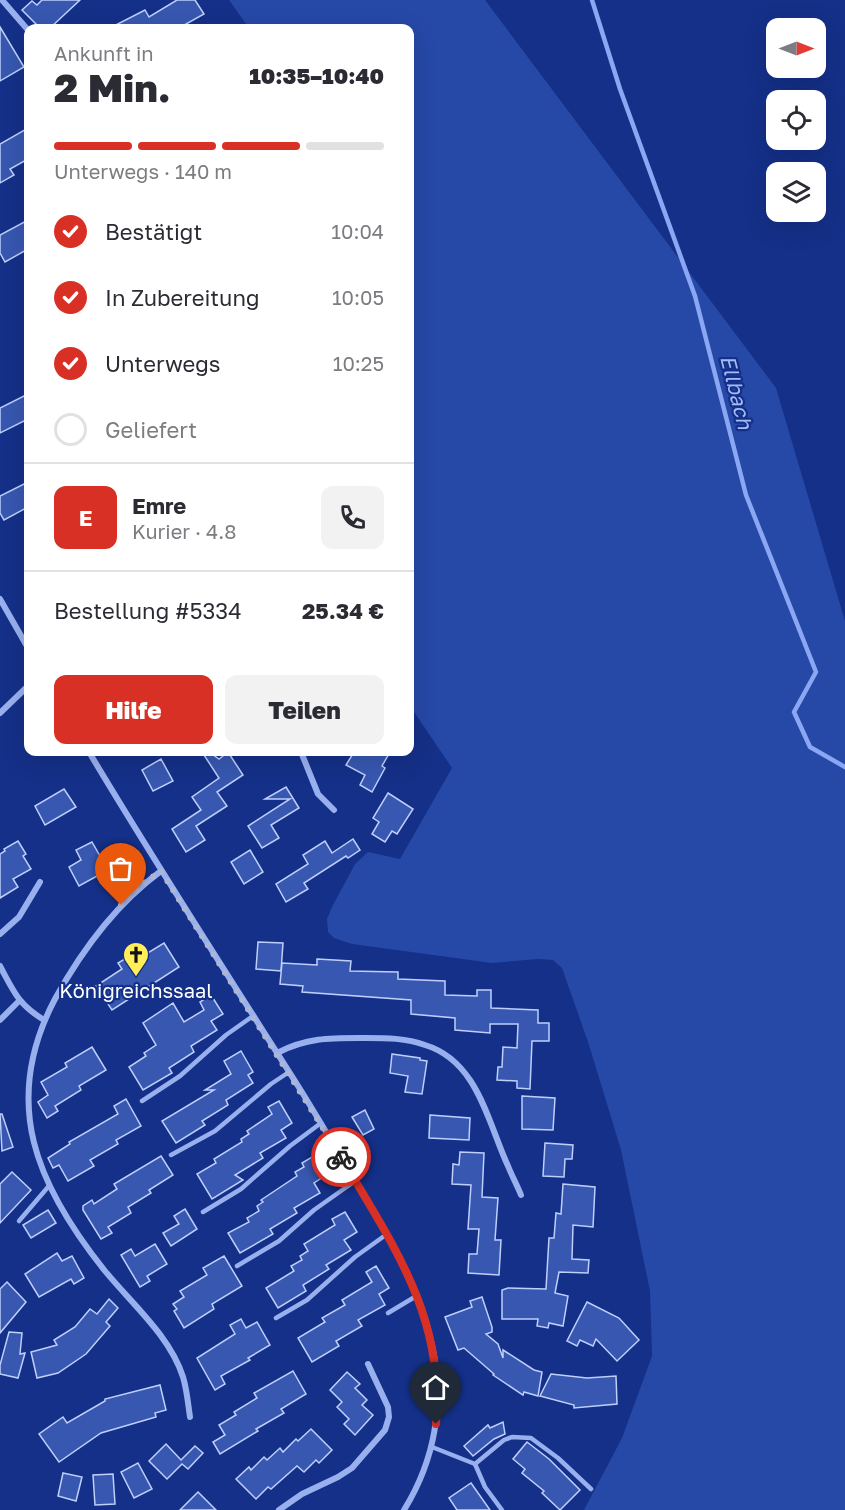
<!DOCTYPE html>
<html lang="de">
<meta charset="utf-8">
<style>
:root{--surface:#fff;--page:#f2f2f3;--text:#2b2b33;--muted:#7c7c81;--line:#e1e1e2;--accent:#d93025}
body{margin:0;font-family:"Golos Text",sans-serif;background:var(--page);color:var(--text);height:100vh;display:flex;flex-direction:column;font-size:22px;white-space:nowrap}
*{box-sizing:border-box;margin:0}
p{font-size:20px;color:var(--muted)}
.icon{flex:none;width:33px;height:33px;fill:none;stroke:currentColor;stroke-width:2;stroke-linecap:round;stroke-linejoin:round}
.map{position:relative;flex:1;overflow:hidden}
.sheet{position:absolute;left:24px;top:24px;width:390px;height:732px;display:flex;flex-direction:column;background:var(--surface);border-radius:12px;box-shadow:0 6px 24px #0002}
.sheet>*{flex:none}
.needle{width:39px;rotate:90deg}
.fabs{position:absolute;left:766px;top:18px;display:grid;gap:12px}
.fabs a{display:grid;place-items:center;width:60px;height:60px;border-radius:12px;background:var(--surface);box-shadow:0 6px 24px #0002;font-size:30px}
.pin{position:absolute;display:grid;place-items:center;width:51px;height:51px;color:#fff;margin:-62px -26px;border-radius:50% 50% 50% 0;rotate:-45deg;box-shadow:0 0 6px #0007}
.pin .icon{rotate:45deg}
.courier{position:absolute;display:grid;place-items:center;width:60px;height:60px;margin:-30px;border:4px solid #d93025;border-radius:50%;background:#fff;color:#222;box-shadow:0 2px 8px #0007}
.overview em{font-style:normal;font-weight:800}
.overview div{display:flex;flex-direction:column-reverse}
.overview{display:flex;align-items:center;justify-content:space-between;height:102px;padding:0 30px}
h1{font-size:39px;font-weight:800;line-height:45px}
.bar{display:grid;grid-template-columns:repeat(4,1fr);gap:9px 6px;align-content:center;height:72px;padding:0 30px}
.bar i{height:8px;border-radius:4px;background:var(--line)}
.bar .active{background:var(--accent)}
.bar p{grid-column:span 4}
.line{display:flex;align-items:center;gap:15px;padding:0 30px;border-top:2px solid var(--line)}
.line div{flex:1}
.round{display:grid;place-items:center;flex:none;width:63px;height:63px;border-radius:12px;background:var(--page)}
ol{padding:0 30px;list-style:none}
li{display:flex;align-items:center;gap:18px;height:66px}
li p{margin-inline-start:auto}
li .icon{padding:6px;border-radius:50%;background:var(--accent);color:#fff;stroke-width:4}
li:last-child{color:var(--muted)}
li i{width:33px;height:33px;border:3px solid var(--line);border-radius:50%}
.action{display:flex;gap:12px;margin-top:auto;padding:12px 30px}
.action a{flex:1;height:69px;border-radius:12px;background:var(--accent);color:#fff;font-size:24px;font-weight:800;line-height:69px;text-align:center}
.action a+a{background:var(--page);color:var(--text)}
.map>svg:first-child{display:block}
.green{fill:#2648a7}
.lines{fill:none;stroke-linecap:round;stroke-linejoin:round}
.stream{stroke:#8ba7f3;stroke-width:4.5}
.building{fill:#3757b0;stroke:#bfcffb;stroke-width:1.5}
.lane{stroke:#99b0ef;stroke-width:4.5}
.street{stroke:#99b0ef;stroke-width:6}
.done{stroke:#adb7d5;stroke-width:6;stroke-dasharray:0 10.8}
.route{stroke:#d93025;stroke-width:8}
.labels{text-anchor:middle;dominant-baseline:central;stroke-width:4.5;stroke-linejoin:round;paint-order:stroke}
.poi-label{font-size:20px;fill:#fff;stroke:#143088}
.water-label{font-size:21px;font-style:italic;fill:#a5bbf7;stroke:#143088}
</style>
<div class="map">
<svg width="845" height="1510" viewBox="0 0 845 1510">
<rect width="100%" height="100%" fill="#143088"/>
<!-- green -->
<polygon class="green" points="229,0 485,0 776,388 845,621 845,1510 584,1510 622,1438 652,1356 650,1291 621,1150 589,1045 562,968 553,960 538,959 492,963 352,944 334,938 328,932 327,919 332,907 355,864 368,852 400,859 452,768 410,706 410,28 249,28"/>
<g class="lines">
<!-- stream -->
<polyline class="stream" points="592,0 620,89 695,296 746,495 816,672 794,712 810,747 845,767"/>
</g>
<!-- building -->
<g class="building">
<polygon points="42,0 80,0 50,28 40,28 22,10 32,1 37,5"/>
<polygon points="177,0 195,0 204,14 179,28 110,28 145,10 149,17"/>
<polygon points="0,27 24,67 0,81"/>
<polygon points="28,128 28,159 10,169 14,175 0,183 0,144"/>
<polygon points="28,220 28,249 5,262 0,253 0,235"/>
<polygon points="28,394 28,419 0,433 0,408"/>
<polygon points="28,482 28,507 4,520 0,513 0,496"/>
<polygon points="202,752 209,752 219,759 228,752 243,775 217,792 227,806 196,826 205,840 186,852 172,829 201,810 192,797 219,778"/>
<polygon points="354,752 390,752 382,766 385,768 372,792 360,785 365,775 346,765"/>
<polygon points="161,759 173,781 153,791 142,770"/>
<polygon points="286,787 299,808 271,825 279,838 262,848 248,826 290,799 265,799"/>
<polygon points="64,789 76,807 45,825 35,806"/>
<polygon points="388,793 413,809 397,834 392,831 385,842 372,834 379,822 373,818"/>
<polygon points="353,839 360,850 348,858 346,856 304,883 308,889 286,902 276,884 308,864 303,855 325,841 332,853"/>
<polygon points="18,841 26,854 23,856 31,869 13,879 18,887 0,898 0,854 5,851 4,849"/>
<polygon points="92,842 108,870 79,886 69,867 81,860 76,850"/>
<polygon points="250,850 263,872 244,884 231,862"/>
<polygon points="258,942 283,943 281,971 256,969"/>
<polygon points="164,943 179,967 112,1010 96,986 122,969 118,963 135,953 138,959"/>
<polygon points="317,959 351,961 350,971 398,972 398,979 445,981 445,995 477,996 477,990 491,990 491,1008 538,1010 538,1023 549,1023 549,1041 532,1041 530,1089 517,1088 517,1081 497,1080 498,1067 502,1067 503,1047 517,1048 518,1024 490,1024 490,1033 455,1030 455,1018 411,1014 411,1000 302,992 303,986 280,984 282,963 317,965"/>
<polygon points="211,995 223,1014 211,1021 217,1030 191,1046 194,1052 169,1068 172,1073 143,1090 129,1067 146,1056 144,1053 156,1045 143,1023 173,1003 184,1022 204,1010 200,1002"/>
<polygon points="92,1047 106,1070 79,1086 81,1090 55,1106 58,1111 47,1118 38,1102 48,1095 41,1082 67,1067 65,1063"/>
<polygon points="241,1051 253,1072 248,1075 253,1083 226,1100 228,1105 202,1121 205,1125 176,1143 162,1121 214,1090 205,1090 231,1074 224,1061"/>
<polygon points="392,1054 420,1058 420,1060 427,1061 422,1094 405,1092 408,1076 390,1073"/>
<polygon points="522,1096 555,1098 553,1130 522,1129"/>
<polygon points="126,1099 141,1126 116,1140 118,1144 90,1160 94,1166 68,1181 59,1165 53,1168 48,1158 70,1144 69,1142 118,1114 114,1106"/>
<polygon points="279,1101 292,1123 281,1130 286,1138 260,1153 263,1158 235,1175 243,1180 212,1199 197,1174 216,1163 214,1159 242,1142 241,1139 249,1134 247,1131 272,1114 268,1107"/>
<polygon points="365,1110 374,1129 363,1135 352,1117"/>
<polygon points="0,1114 2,1114 13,1147 2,1151"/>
<polygon points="430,1115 470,1118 469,1140 429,1138"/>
<polygon points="545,1143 573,1145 572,1159 565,1159 564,1177 543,1176"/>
<polygon points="460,1152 484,1153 482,1197 498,1198 495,1240 501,1240 499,1275 468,1273 469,1254 477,1254 479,1229 468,1229 471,1185 452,1184 453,1164 459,1165"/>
<polygon points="161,1156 173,1175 149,1190 151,1193 128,1207 131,1213 108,1227 112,1233 101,1239 83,1210 83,1206 92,1200 94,1204 117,1189 114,1184"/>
<polygon points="312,1157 323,1177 314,1183 320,1193 294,1208 297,1213 270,1229 273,1234 240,1253 228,1233 249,1222 247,1218 259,1211 257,1206 263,1202 261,1200 297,1176 295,1172 304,1167 302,1163"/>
<polygon points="12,1172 31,1190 0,1223 0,1184"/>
<polygon points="563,1184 595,1187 593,1227 573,1225 572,1259 589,1260 588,1273 559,1272 555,1293 568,1296 563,1326 549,1323 548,1328 537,1326 538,1319 502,1319 502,1290 508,1288 546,1289 549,1238 554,1238 556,1213 561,1214"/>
<polygon points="185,1209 197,1229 171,1246 163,1233 179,1224 174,1216"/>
<polygon points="48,1210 56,1223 31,1238 23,1225"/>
<polygon points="345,1212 357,1232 344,1240 351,1250 326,1265 329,1269 303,1285 306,1291 278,1308 266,1288 294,1271 291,1266 302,1260 300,1256 308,1251 304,1244 335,1225 332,1219"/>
<polygon points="155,1244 167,1264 147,1276 150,1281 140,1287 121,1255 131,1249 135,1256"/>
<polygon points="57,1253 62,1261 72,1256 84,1278 74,1284 71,1279 39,1297 25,1274"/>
<polygon points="224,1256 242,1286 212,1304 214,1309 184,1328 174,1311 177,1309 173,1304 184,1297 180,1291 207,1275 203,1268"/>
<polygon points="376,1266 389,1288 379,1294 385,1305 358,1320 362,1326 336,1341 339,1346 312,1362 298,1338 325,1322 322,1318 345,1305 342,1300 372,1282 366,1272"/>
<polygon points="7,1282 26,1302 0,1333 0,1289"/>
<polygon points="482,1297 492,1327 492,1332 486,1334 498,1344 503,1358 503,1350 534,1370 542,1372 538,1396 524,1392 523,1395 493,1375 494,1374 464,1348 458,1350 445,1317 472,1307 470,1301"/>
<polygon points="109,1299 118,1308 106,1322 110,1326 86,1354 58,1373 37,1378 31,1352 57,1345 54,1340 75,1327 90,1309 97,1314"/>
<polygon points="587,1302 619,1318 639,1340 617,1361 596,1339 593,1346 580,1340 577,1346 567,1341"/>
<polygon points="241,1319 246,1328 257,1322 270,1345 248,1358 250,1360 221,1376 225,1384 215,1390 197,1358 235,1334 230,1325"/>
<polygon points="9,1332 22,1333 20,1354 25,1353 18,1378 0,1374 0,1365"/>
<polygon points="293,1371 306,1394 281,1409 284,1413 256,1429 258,1431 220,1454 213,1442 225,1435 219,1425 236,1415 234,1412 257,1398 254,1393"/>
<polygon points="347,1372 360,1384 355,1388 367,1400 362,1405 373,1415 355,1435 344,1424 349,1419 337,1407 342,1402 330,1390"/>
<polygon points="551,1374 587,1378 616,1376 617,1404 574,1408 574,1405 540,1396"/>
<polygon points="160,1385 166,1410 155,1413 156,1417 101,1433 59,1462 39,1434 63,1417 67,1423 105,1401 105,1399"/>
<polygon points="503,1422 505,1434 494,1439 473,1456 464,1446 488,1425 490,1428"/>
<polygon points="311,1429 332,1450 319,1463 316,1460 304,1472 297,1466 271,1489 268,1487 256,1499 236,1479 249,1467 251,1470 264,1457 267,1460 280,1448 283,1452 296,1439 298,1441"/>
<polygon points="527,1442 549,1459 580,1490 560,1510 542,1493 544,1491 522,1473 525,1469 513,1459"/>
<polygon points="166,1444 181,1460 195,1446 203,1453 188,1469 182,1464 167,1479 149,1461"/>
<polygon points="138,1463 152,1489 134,1498 121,1472"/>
<polygon points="63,1473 82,1477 76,1501 58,1496"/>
<polygon points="113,1474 115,1504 95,1505 93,1475"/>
<polygon points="471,1483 490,1510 457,1510 449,1498"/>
<polygon points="198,1492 216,1510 180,1510"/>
</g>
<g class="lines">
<!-- lane -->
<g class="lane">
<polyline points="142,1101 180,1076 226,1035 253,1016"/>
<polyline points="171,1155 215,1131 271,1084 289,1072"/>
<polyline points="203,1212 241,1189 290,1146 321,1123"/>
<polyline points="19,1221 48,1187"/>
<polyline points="237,1266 279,1241 314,1210 355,1181"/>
<polyline points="388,1313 418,1295"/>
<polyline points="276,1318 307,1300 355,1257 387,1234"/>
<polyline points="432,1447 475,1464 504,1440 512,1437 531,1438 558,1458 591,1489"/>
<polyline points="475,1464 485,1487 502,1510"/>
</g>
<!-- street -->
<g class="street">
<polyline points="2,0 28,30"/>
<polyline points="0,599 28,648"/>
<polyline points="0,713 28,686"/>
<path d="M 89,752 C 157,866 229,977 300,1089 C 323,1126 345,1164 368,1202 C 395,1248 421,1292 432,1345 C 445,1403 435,1460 404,1510"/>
<polyline points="301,752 318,794 334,810"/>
<path d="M 161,871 C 116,904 82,950 55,999 C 0,1103 37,1186 105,1271 C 132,1304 170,1336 183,1377 C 187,1390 188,1404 190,1417"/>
<polyline points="0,934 19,917 40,882"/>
<path d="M 0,966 C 14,992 18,1004 44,1020"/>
<polyline points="0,1020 19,1001"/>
<path d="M 277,1053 C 308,1037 332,1038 366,1038 C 386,1038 406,1038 425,1045 C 478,1061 488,1123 508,1166 C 512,1176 517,1185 521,1195"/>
<polyline points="279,1510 302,1494 338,1477 352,1468 385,1430 389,1417 388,1407 368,1364"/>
</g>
</g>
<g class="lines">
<!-- done -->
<polyline class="done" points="121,905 142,884 161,871 341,1157"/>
<!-- route -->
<path class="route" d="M 341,1157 C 393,1245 445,1317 436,1424"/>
</g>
<!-- icons -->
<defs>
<symbol id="church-pin" viewBox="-11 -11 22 30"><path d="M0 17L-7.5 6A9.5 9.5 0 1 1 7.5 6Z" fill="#ffee57" stroke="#143088"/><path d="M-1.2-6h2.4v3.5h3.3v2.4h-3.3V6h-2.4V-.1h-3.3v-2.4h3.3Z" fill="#111"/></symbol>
</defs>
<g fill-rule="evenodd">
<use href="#church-pin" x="121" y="940" width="30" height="40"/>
</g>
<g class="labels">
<!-- poi labels -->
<g class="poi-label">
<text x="136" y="990">Königreichssaal</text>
</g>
<!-- water labels -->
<g class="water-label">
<text transform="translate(737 392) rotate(76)">Ellbach</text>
</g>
</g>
</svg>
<div class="fabs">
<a><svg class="needle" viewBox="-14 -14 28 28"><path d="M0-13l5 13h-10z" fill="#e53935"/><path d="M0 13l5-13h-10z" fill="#7c7c81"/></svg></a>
<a><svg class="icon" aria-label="locate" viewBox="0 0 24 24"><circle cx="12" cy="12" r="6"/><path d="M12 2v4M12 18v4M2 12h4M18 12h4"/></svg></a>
<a><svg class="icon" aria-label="layers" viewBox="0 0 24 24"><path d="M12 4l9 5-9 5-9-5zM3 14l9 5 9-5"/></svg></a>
</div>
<div class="pin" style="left:121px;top:905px;background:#ea580c"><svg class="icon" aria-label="bag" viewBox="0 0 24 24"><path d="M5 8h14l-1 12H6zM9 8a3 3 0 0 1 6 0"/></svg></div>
<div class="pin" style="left:436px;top:1424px;background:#1f2937"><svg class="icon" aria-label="home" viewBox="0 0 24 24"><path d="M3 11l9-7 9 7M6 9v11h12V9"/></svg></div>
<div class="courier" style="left:341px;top:1157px"><svg class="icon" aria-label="bike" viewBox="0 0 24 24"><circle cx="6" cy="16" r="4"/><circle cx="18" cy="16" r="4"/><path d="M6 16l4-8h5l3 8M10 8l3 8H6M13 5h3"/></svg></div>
<section class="sheet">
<div class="overview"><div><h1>2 Min.</h1><p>Ankunft in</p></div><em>10:35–10:40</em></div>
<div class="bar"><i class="active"></i><i class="active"></i><i class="active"></i><i></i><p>Unterwegs · 140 m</p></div>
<ol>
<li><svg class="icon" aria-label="check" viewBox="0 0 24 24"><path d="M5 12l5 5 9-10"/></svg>Bestätigt<p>10:04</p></li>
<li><svg class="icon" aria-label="check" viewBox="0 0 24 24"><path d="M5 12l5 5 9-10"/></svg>In Zubereitung<p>10:05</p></li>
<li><svg class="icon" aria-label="check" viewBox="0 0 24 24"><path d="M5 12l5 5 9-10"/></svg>Unterwegs<p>10:25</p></li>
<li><i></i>Geliefert</li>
</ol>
<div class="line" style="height:108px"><b class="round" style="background:var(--accent);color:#fff">E</b><div><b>Emre</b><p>Kurier · 4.8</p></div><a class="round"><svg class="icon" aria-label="phone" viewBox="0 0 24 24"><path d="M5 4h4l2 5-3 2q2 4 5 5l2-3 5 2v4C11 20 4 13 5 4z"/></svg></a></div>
<div class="line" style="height:78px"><div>Bestellung #5334</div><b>25.34 €</b></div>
<div class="action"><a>Hilfe</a><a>Teilen</a></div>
</section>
</div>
